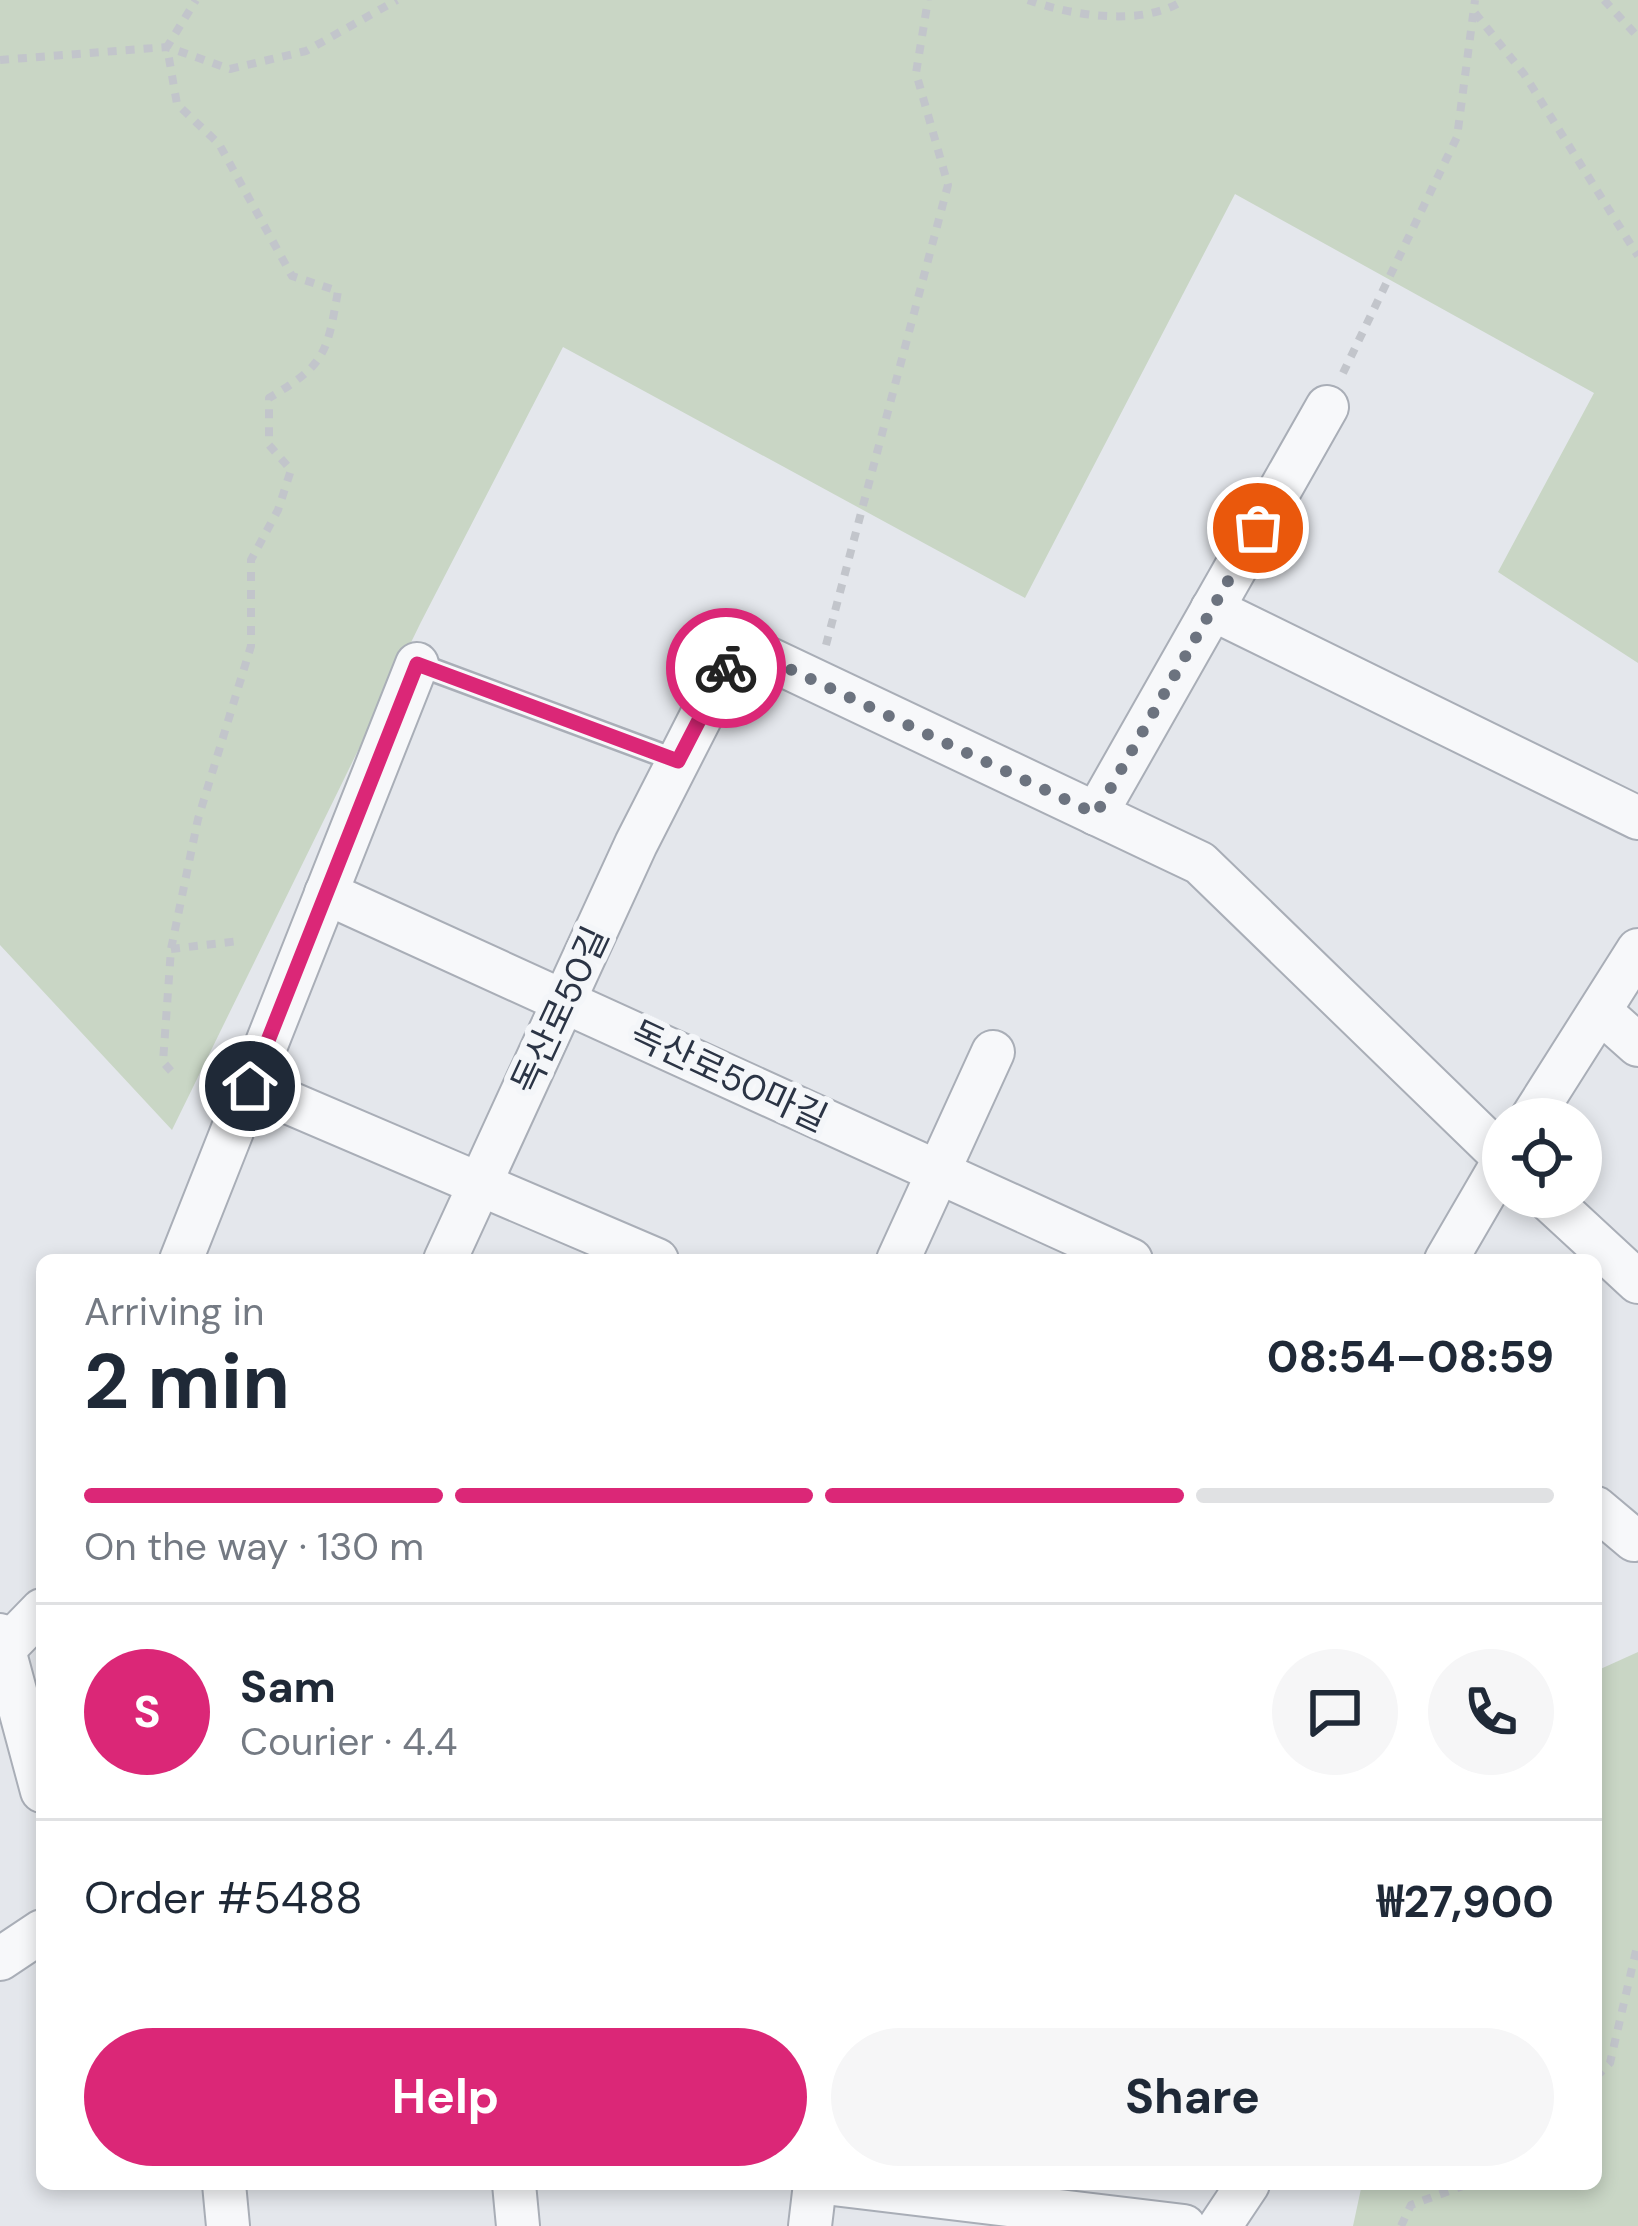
<!DOCTYPE html>
<meta charset="utf-8">
<style>
:root{--surface:#fff;--page:#f6f6f7;--text:#1f2937;--muted:#747a83;--line:#e0e1e3;--accent:#db2777}
body{margin:0;font-family:"DM Sans","Noto Sans KR",sans-serif;background:var(--page);color:var(--text);height:100vh;display:flex;flex-direction:column;font-size:45px;white-space:nowrap}
*{box-sizing:border-box;margin:0}
p{font-size:39px;color:var(--muted)}
.icon{flex:none;width:66px;height:66px;fill:none;stroke:currentColor;stroke-width:2;stroke-linecap:round;stroke-linejoin:round}
.map{position:relative;flex:1;overflow:hidden}
.details{position:absolute;left:36px;top:1254px;width:1566px;height:936px;display:flex;flex-direction:column;background:var(--surface);border-radius:18px;box-shadow:0 6px 18px #0003}
.details>*{flex:none}
.tools{position:absolute;left:1482px;top:1098px;display:grid;gap:24px}
.tools a{display:grid;place-items:center;width:120px;height:120px;border-radius:50%;background:var(--surface);box-shadow:0 6px 18px #0003;font-size:60px}
.pin{position:absolute;display:grid;place-items:center;width:102px;height:102px;color:#fff;margin:-51px;border:6px solid #fff;border-radius:50%;box-shadow:0 3px 12px #0007}
.courier{position:absolute;display:grid;place-items:center;width:120px;height:120px;margin:-60px;border:9px solid #db2777;border-radius:50%;background:#fff;color:#222;box-shadow:0 3px 15px #0007}
.headline em{font-style:normal;font-weight:700}
.headline div{display:flex;flex-direction:column-reverse}
.headline{display:flex;align-items:center;justify-content:space-between;height:204px;padding:0 48px}
h1{font-size:78px;font-weight:700;line-height:90px}
.bar{display:grid;grid-template-columns:repeat(4,1fr);gap:18px 12px;align-content:center;height:144px;padding:0 48px}
.bar i{height:15px;border-radius:9px;background:var(--line)}
.bar .selected{background:var(--accent)}
.bar p{grid-column:span 4}
.line{display:flex;align-items:center;gap:30px;padding:0 48px;border-top:3px solid var(--line)}
.line div{flex:1}
.round{display:grid;place-items:center;flex:none;width:126px;height:126px;border-radius:63px;background:var(--page)}
.primary-button{display:flex;gap:24px;margin-top:auto;padding:24px 48px}
.primary-button a{flex:1;height:138px;border-radius:72px;background:var(--accent);color:#fff;font-size:48px;font-weight:700;line-height:138px;text-align:center}
.primary-button a+a{background:var(--page);color:var(--text)}
.map>svg:first-child{display:block}
.green{fill:#c9d6c5}
.lines{fill:none;stroke-linecap:round;stroke-linejoin:round}
.service-casing{stroke:#a9aeb7;stroke-width:26}
.minor-casing{stroke:#a9aeb7;stroke-width:46}
.path{stroke:#c2c5cb;stroke-width:8;stroke-dasharray:9 9;stroke-linecap:butt}
.service{stroke:#f7f8fa;stroke-width:21}
.minor{stroke:#f7f8fa;stroke-width:42}
.done{stroke:#6c737f;stroke-width:12;stroke-dasharray:0 21.6}
.route{stroke:#db2777;stroke-width:15}
.labels{text-anchor:middle;dominant-baseline:central;stroke-width:12;stroke-linejoin:round;paint-order:stroke}
.street-label{font-size:36px;fill:#2b3445;stroke:#f4f6f9}
</style>
<div class="map">
<svg width="1638" height="2226" viewBox="0 0 1638 2226">
<rect width="100%" height="100%" fill="#e4e7ec"/>
<!-- green -->
<g class="green">
<polygon points="0,0 1638,0 1638,663 1498,572 1594,393 1235,194 1025,598 563,347 421,622 172,1130 0,945"/>
<polygon points="1638,1652 1638,2226 1353,2226 1362,2184 1596,2184 1596,1671"/>
</g>
<g class="lines">
<defs>
<polyline id="service" points="417,664 678,761"/>
<g id="minor">
<polyline points="1212,609 1638,818"/>
<polyline points="1096,814 1327,407"/>
<polyline points="326,893 1131,1260"/>
<polyline points="1602,1013 1638,1045"/>
<polyline points="250,1086 657,1260"/>
<polyline points="1531,1119 1638,950"/>
<polyline points="1546,1197 1638,1282"/>
<polyline points="181,1260 417,664"/>
<polyline points="445,1260 636,844 738,644 1200,863 1503,1157"/>
<polyline points="898,1260 993,1052"/>
<polyline points="1446,1260 1503,1162"/>
<polyline points="1596,1508 1634,1540"/>
<polyline points="0,1635 42,1791"/>
<polyline points="4,1649 42,1610"/>
<polyline points="0,1959 42,1931"/>
<polyline points="224,2184 228,2226"/>
<polyline points="514,2184 518,2226"/>
<polyline points="833,2184 1184,2226"/>
<polyline points="810,2226 815,2184"/>
<polyline points="1220,2226 1248,2184"/>
</g>
</defs>
<!-- service casing -->
<use href="#service" class="service-casing"/>
<!-- minor casing -->
<use href="#minor" class="minor-casing"/>
<!-- path -->
<g class="path">
<path d="M 1028,0 C 1073,16 1143,27 1184,0"/>
<polyline points="1604,0 1638,37"/>
<polyline points="1475,13 1524,74 1638,256"/>
<polyline points="0,60 167,47 230,69 306,51 397,0"/>
<polyline points="1343,373 1457,137 1475,0"/>
<polyline points="826,645 948,185 916,73 928,0"/>
<polyline points="171,949 239,941"/>
<path d="M 171,1071 L 163,1062 L 171,949 L 198,819 L 251,646 L 251,560 L 278,510 L 291,470 L 269,445 L 269,398 C 325,365 327,354 338,291 L 292,276 L 219,144 L 177,104 L 167,47 L 196,0"/>
<polyline points="1596,2077 1610,2063 1638,1942"/>
<polyline points="1401,2226 1411,2205 1468,2184"/>
</g>
<!-- service -->
<use href="#service" class="service"/>
<!-- minor -->
<use href="#minor" class="minor"/>
</g>
<g class="lines">
<!-- done -->
<polyline class="done" points="726,668 737,644 1096,814 1258,528"/>
<!-- route -->
<polyline class="route" points="250,1086 417,664 678,761 726,668"/>
</g>
<g class="labels">
<!-- street labels -->
<g class="street-label">
<text transform="translate(560 1010) rotate(-65)">독산로50길</text>
<text transform="translate(729 1076) rotate(25)">독산로50마길</text>
</g>
</g>
</svg>
<div class="tools">
<a><svg class="icon" aria-label="locate" viewBox="0 0 24 24"><circle cx="12" cy="12" r="6"/><path d="M12 2v4M12 18v4M2 12h4M18 12h4"/></svg></a>
</div>
<div class="pin" style="left:1258px;top:528px;background:#ea580c"><svg class="icon" aria-label="bag" viewBox="0 0 24 24"><path d="M5 8h14l-1 12H6zM9 8a3 3 0 0 1 6 0"/></svg></div>
<div class="pin" style="left:250px;top:1086px;background:#1f2937"><svg class="icon" aria-label="home" viewBox="0 0 24 24"><path d="M3 11l9-7 9 7M6 9v11h12V9"/></svg></div>
<div class="courier" style="left:726px;top:668px"><svg class="icon" aria-label="bike" viewBox="0 0 24 24"><circle cx="6" cy="16" r="4"/><circle cx="18" cy="16" r="4"/><path d="M6 16l4-8h5l3 8M10 8l3 8H6M13 5h3"/></svg></div>
<section class="details">
<div class="headline"><div><h1>2 min</h1><p>Arriving in</p></div><em>08:54–08:59</em></div>
<div class="bar"><i class="selected"></i><i class="selected"></i><i class="selected"></i><i></i><p>On the way · 130 m</p></div>
<div class="line" style="height:216px"><b class="round" style="background:var(--accent);color:#fff">S</b><div><b>Sam</b><p>Courier · 4.4</p></div><a class="round"><svg class="icon" aria-label="chat" viewBox="0 0 24 24"><path d="M4 5h16v11H9l-5 4z"/></svg></a><a class="round"><svg class="icon" aria-label="phone" viewBox="0 0 24 24"><path d="M5 4h4l2 5-3 2q2 4 5 5l2-3 5 2v4C11 20 4 13 5 4z"/></svg></a></div>
<div class="line" style="height:156px"><div>Order #5488</div><b>₩27,900</b></div>
<div class="primary-button"><a>Help</a><a>Share</a></div>
</section>
</div>
